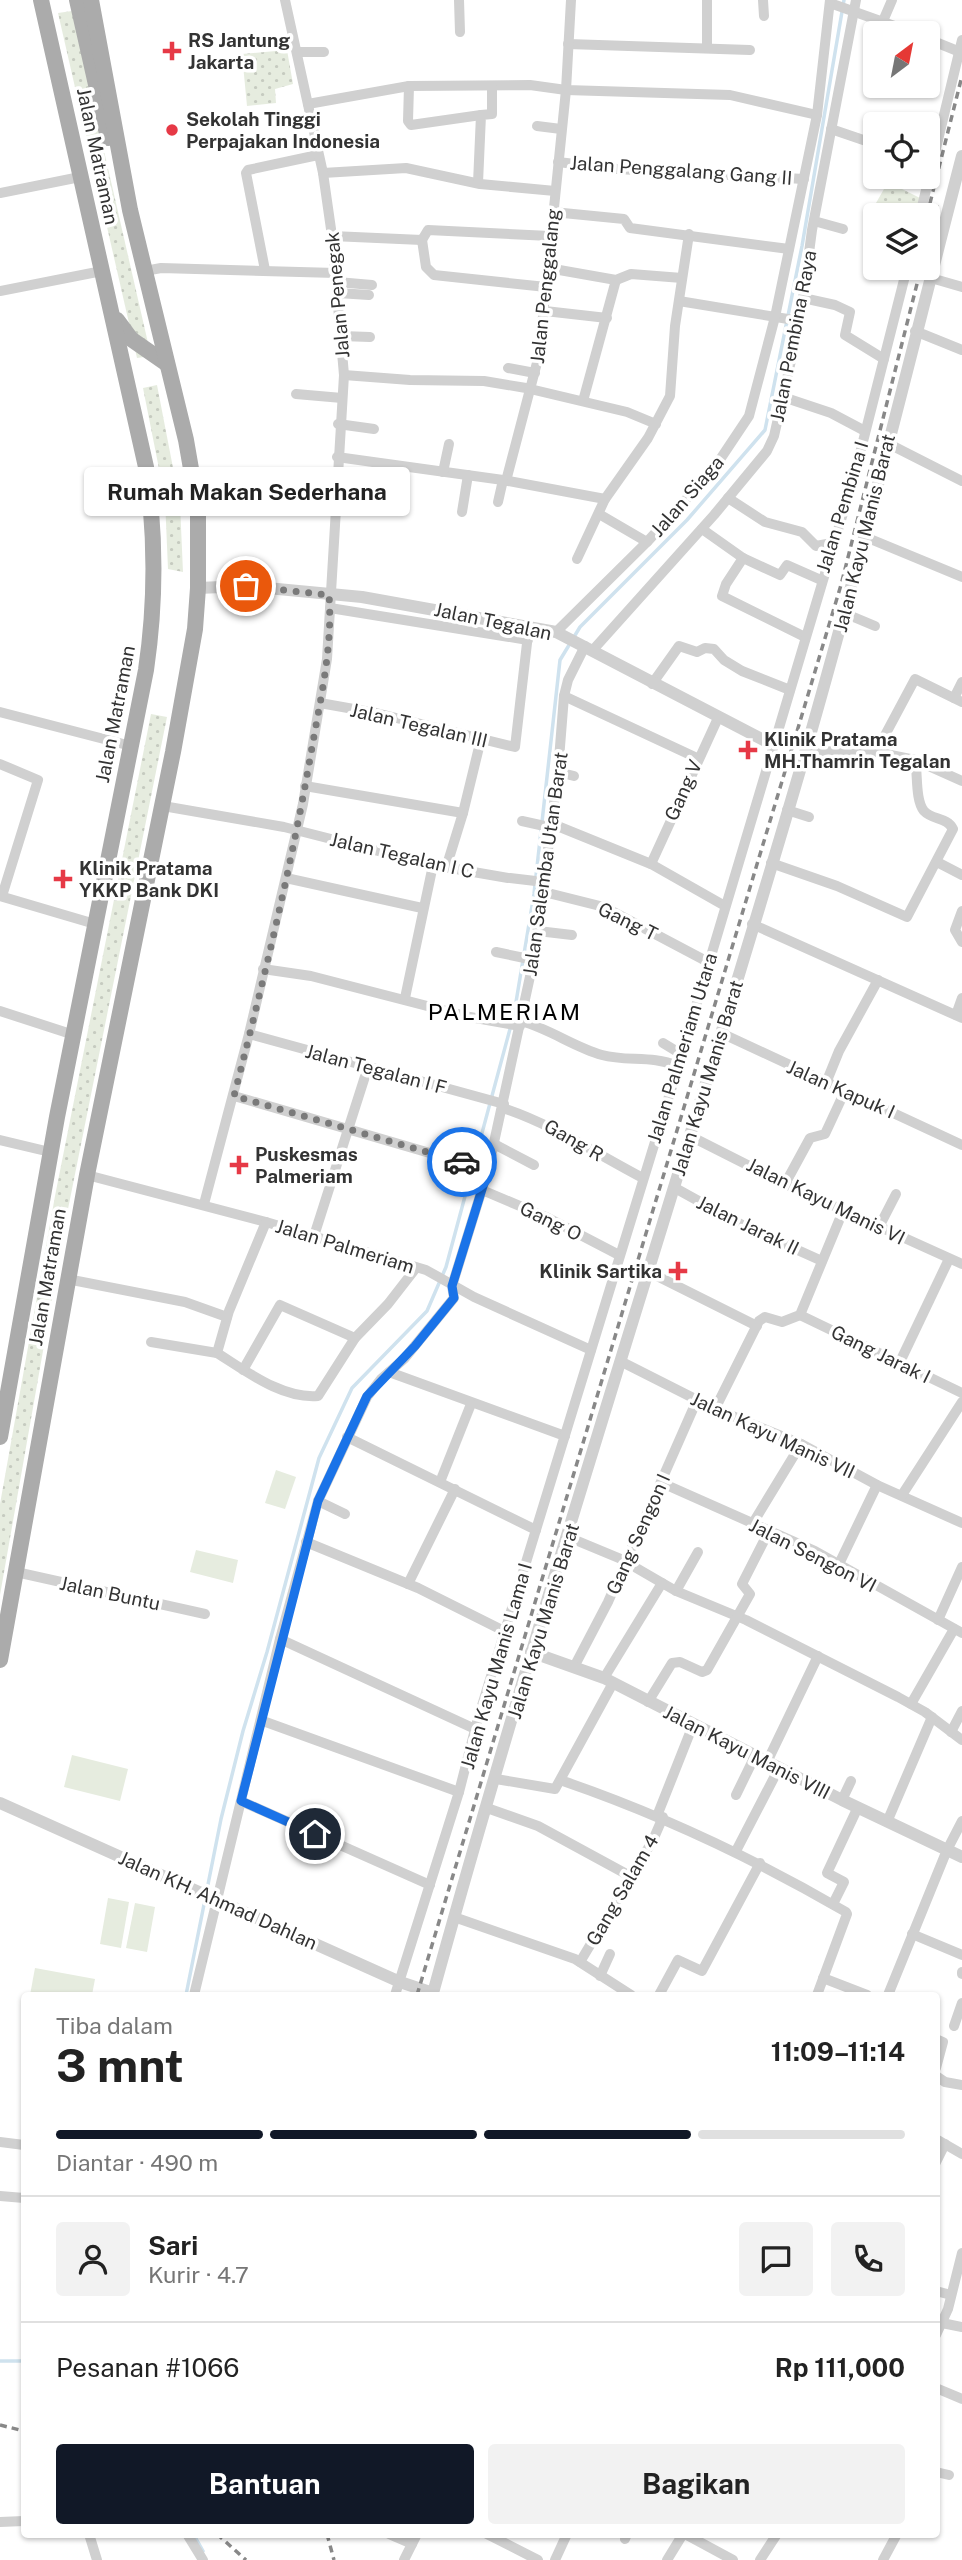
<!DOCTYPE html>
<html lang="id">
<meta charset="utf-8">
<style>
:root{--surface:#fff;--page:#f2f2f2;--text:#222;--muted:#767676;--line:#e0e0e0;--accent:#111827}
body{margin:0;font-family:"Public Sans",sans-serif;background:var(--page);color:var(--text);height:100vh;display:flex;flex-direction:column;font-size:26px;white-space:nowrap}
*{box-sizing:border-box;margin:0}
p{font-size:23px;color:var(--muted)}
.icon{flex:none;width:38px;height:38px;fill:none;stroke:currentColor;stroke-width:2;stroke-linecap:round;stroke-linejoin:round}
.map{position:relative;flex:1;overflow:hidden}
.details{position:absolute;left:21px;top:1992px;width:919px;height:546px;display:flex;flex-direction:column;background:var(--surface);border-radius:7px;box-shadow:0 2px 5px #0004}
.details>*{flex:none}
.needle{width:46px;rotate:32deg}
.fabs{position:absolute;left:863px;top:21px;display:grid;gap:14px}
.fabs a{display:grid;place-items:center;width:77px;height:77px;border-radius:7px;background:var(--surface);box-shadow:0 2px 5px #0004;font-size:35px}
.pin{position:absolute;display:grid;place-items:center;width:60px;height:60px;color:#fff;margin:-30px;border:4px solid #fff;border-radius:50%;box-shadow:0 2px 7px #0007}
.courier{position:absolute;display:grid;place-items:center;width:70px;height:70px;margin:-35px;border:5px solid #1a73e8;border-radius:50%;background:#fff;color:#222;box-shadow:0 2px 9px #0007}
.bubble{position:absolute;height:49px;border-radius:7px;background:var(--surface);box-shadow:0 2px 5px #0004;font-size:23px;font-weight:700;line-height:49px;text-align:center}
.summary em{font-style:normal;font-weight:700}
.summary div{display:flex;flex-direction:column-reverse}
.summary{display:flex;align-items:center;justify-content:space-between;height:119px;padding:0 35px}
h1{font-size:46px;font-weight:700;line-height:52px}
.bar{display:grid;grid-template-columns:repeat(4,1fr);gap:10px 7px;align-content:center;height:84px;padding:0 35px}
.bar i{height:9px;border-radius:5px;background:var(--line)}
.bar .current{background:var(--accent)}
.bar p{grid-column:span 4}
.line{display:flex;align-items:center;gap:18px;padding:0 35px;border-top:2px solid var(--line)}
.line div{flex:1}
.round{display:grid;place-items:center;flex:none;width:74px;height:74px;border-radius:7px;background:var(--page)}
.button{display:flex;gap:14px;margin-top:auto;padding:14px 35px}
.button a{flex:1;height:80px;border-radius:7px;background:var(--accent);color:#fff;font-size:28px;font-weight:700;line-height:80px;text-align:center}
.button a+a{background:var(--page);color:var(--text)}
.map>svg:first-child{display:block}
.grass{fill:url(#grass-dots)}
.garden{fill:#e6ecdf}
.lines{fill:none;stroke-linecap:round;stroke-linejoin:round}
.stream{stroke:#cfe2ee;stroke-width:3.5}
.minor{stroke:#d0d0d0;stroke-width:10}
.tertiary{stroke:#d0d0d0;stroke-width:12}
.primary{stroke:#ababab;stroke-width:16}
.rail{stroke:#888;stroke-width:3.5;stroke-dasharray:7 5;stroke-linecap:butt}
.done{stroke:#7a7a7a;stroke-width:7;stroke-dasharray:0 12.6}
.route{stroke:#1a73e8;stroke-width:9}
.poi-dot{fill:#e63946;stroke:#fff;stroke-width:2.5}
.labels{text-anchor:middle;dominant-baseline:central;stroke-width:7;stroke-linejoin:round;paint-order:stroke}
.poi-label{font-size:19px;font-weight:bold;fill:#333;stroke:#fff;text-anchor:start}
.street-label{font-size:19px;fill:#333;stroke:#fff}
.quarter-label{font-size:23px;letter-spacing:2px;fill:#000;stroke:#fff}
</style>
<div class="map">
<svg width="962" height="2560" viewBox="0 0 962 2560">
<defs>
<pattern id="grass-dots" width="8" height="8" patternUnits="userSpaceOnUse" patternTransform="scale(1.75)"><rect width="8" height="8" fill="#e6ecdf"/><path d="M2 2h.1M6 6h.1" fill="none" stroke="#c6cbc0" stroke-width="1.8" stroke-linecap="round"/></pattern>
</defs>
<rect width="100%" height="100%" fill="#fff"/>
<!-- grass -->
<g class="grass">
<polygon points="72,11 151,356 137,358 58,13"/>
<polygon points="287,50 293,84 275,89 276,103 247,106 242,54"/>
<polygon points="888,182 922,199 917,215 875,215 875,220 873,219 872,210"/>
<polygon points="157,385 180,504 183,572 168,569 165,499 143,388"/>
<polygon points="151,714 167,717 68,1209 0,1595 0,1504 55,1196"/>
</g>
<!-- garden -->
<g class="garden">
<polygon points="276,1470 296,1477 285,1509 265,1503"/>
<polygon points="196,1550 238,1560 233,1583 190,1572"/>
<polygon points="72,1755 128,1769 120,1801 64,1787"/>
<polygon points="108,1898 129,1902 121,1948 100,1944"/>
<polygon points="135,1903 155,1907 147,1952 126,1948"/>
<polygon points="35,1968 95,1979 92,1995 30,1995"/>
</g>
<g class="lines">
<!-- stream -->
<g class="stream">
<polyline points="186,1995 221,1819 243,1731 267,1652 319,1458 352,1388 427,1311 446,1267 514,1014 534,894 560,660 580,627 687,520 765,430 802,246 844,0"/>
<polyline points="0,2361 24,2361"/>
<polyline points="195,2537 203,2551"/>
</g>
<!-- minor -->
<g class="minor">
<polyline points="459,0 460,32"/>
<polyline points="763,0 764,16"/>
<polyline points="830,3 914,33"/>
<polyline points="883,21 892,0"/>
<polyline points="928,39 960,52"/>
<polyline points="568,44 750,50"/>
<polyline points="707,48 707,0"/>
<polyline points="297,52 324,52"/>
<polyline points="409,86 408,121 411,125 481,115"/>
<polyline points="308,104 409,86 530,85 566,90 730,95 817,115"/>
<polyline points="537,126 561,129"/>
<polyline points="831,129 875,144"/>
<polyline points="558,162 617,169 804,179"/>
<polyline points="323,173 406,168 480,184 555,191"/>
<polyline points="478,183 481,115 492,114 492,86"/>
<polyline points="0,193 80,177"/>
<polyline points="553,212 624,219 630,228 789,249"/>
<polyline points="920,215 962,40"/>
<polyline points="814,221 843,229"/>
<polyline points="332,236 422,240 428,230 550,236"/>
<polyline points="422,240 426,267 434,275 546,287"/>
<polyline points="548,268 616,280 631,274 682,278"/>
<polyline points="265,270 246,173 248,170 318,155"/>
<polyline points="145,271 161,268 336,273"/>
<polyline points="931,278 962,287"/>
<polyline points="337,282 372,285"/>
<polyline points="0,291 102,271"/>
<polyline points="338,293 369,295"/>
<polyline points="803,298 835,305 850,312 845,335 884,359"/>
<polyline points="679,301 800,321"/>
<polyline points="545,311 607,318"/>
<polyline points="915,331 962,350"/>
<polyline points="341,336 370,337"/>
<polyline points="508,368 535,373"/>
<polyline points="344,375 410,380 484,381 526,388 627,412 656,424"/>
<polyline points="296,394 342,398"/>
<polyline points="783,397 831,413 865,431"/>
<polyline points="583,401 616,280"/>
<polyline points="338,424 374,429"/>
<polyline points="887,443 962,481"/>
<polyline points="337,457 503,480 605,499"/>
<polyline points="443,472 449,444"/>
<polyline points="506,481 539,355 566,90 571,0"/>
<polyline points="728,498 765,522 802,532 816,546 832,543"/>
<polyline points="498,502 503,480"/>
<polyline points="462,512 468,475"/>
<polyline points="599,514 647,542"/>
<polyline points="702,529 743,558 780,575 787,565 821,580"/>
<polyline points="863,536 962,577"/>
<polyline points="743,558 726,584 722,596 805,637"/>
<polyline points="577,559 605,499 648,438 670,396 675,326 689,234"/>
<polyline points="330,608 528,640"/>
<polyline points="844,613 875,626"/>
<polyline points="556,632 647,542 713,470 749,416 775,317 817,115 830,0"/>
<polyline points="592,651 714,515 767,451 774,436 800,321 812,230 856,0"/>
<polyline points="652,684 679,646 697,652 705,648 714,649 724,660 742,671 790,690"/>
<polyline points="564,696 697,758"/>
<polyline points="954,698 962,682"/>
<polyline points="320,703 376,713 515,747 529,626"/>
<polyline points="0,712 131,746"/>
<polyline points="805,751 876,752 915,760 962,781"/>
<polyline points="876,752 915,679 962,702"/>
<polyline points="0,764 38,780 2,896"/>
<polyline points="558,772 574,776"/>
<polyline points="305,786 463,813"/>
<polyline points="163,806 284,827 433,865 508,878"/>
<polyline points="787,810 809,817"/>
<polyline points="522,821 549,827"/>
<polyline points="550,823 651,864 725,906"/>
<polyline points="937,862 962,875"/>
<path d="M 771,863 L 837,886 L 907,917 L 953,829 C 947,817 932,820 924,811 C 915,800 918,773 915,760"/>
<polyline points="651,864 718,718"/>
<polyline points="446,868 463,813 481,739"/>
<polyline points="286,878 422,908"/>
<polyline points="510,878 544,882"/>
<polyline points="544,892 604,907 708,962"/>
<polyline points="0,896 95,924"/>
<polyline points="962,911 955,930 962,942"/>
<polyline points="752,924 962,1018"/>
<polyline points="538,931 572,935"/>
<polyline points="496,952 534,960"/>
<polyline points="263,969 311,976 470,1017 520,1026"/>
<polyline points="405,998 433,865"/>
<polyline points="0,1011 74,1035"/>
<polyline points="956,1015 962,998"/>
<path d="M 521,1021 C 550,1029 574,1047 602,1055 C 627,1062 652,1055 677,1066"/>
<polyline points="721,1033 962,1145"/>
<polyline points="249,1034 504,1104"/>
<polyline points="663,1043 681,1054"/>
<polyline points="826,1083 839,1051 878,980"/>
<polyline points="234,1096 488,1170"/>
<path d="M 503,1108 C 552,1124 597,1154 643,1178"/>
<polyline points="690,1136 785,1184 962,1264"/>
<polyline points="0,1140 50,1152"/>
<polyline points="494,1144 534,1165"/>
<polyline points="87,1175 266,1222 426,1270 474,1297 591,1350"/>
<polyline points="785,1184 810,1138 825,1134 845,1091"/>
<polyline points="675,1188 742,1225 822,1261"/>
<polyline points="482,1190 546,1217 619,1255"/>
<polyline points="204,1204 249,1034 303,804 327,659 344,375 332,236 323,173 285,0"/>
<path d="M 266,1222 L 229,1311 L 217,1353 C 246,1371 282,1399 318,1396 L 355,1338 L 388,1304 L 416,1268"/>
<polyline points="879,1227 896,1194"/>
<polyline points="314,1236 368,1067"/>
<polyline points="649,1272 757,1326"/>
<polyline points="67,1279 185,1302 227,1317"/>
<polyline points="800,1315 962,1393"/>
<polyline points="151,1342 217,1353"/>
<polyline points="622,1362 715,1409 801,1444 877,1485 962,1523"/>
<polyline points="899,1364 949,1259"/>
<polyline points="243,1370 280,1305 355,1338"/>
<polyline points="389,1372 565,1436"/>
<polyline points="715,1409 759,1321 765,1317 782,1322 800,1315 843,1211"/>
<polyline points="347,1437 536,1530"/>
<polyline points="440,1482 471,1404"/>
<polyline points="662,1483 815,1551 962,1633"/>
<polyline points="902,1495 962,1402"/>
<polyline points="318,1501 345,1514"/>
<polyline points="753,1523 801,1444"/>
<polyline points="568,1537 621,1559"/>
<polyline points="306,1542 418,1588 504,1631"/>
<polyline points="626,1562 676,1591 746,1620 898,1697 925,1712 962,1740"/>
<polyline points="839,1564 877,1485"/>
<polyline points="16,1572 205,1614"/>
<polyline points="408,1584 455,1489"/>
<polyline points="676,1591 698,1552"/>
<polyline points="938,1620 962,1567"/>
<polyline points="280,1639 475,1729"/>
<polyline points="574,1667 608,1602 697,1400"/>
<polyline points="604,1678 662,1583"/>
<polyline points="648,1702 672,1663 680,1662 702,1672 707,1670 750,1594 742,1584 769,1531"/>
<polyline points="911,1704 954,1629"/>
<polyline points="263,1721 459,1792"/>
<polyline points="951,1732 962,1711"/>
<polyline points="767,1762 818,1656"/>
<polyline points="496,1779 555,1789 613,1683"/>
<path d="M 563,1781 C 662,1815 755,1859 846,1912 L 847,1914 L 817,1995"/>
<polyline points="736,1795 755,1756"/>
<polyline points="842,1800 851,1781"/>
<polyline points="241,1801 430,1885"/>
<polyline points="487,1808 538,1826 630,1876"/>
<polyline points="657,1816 693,1725"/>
<polyline points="887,1822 932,1717"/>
<polyline points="736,1851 779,1768"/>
<polyline points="833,1904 844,1882 827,1873 858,1807"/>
<polyline points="454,1917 575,1959 631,1995"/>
<polyline points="912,1934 962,1955"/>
<polyline points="580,1962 653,1840 663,1817"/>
<polyline points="962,1972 962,1974"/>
<polyline points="600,1976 610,1954"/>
<polyline points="823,1978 867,1995"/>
<polyline points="194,1995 280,1639 318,1501 367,1397 381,1379 404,1359 454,1298 452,1286 488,1170 534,958 558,772 564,696 568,680 585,646"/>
<polyline points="395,1995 459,1792 477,1722 674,1080 855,473 907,268"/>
<polyline points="659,1995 678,1960 702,1971 760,1863"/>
<polyline points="888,1995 947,1850 962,1821"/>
<polyline points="954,2026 962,2003"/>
<polyline points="936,2039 943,2042 936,2068"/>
<polyline points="936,2076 945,2082 962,2085"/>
<polyline points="936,2139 962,2154"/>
<polyline points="0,2142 24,2145"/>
<polyline points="936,2162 945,2144"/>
<polyline points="0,2196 24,2198"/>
<polyline points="936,2291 951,2295"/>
<polyline points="942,2323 962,2327"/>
<polyline points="936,2335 948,2309 962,2253"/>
<polyline points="936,2388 962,2399"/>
<polyline points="936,2472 949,2475"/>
<polyline points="0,2522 24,2521"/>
<polyline points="89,2534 97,2560"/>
<polyline points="187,2534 203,2560"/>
<polyline points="389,2534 412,2544"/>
<polyline points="487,2534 538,2560"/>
<polyline points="685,2534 733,2560"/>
<polyline points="625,2539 627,2534"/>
<polyline points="404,2560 417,2534"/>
<polyline points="555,2560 567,2534"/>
<polyline points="667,2560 683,2534"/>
<polyline points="760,2560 777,2534"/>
<polyline points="883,2560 897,2534"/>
</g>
<!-- tertiary -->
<g class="tertiary">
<polyline points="198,588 246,586 362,597 556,632 773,745"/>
<polyline points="531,1652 604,1678 842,1800 962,1857"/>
<path d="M 0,1803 L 400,1982 L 433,1993 C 547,1580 683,1172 803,760 C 861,560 910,357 962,156"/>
</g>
<!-- primary -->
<g class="primary">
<polyline points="77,0 108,138"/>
<polyline points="117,320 131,339 167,364"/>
<path d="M 0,1437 L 57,1117 L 146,670 C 156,602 156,535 146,467 L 41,0"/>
<polyline points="0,1660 87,1175 173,752 195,629 198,588 198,509 186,440 130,210 91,0"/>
</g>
<!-- rail -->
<g class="rail">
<polyline points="927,215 962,76"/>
<polyline points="928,242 937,205"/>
<polyline points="417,1995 841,585 921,268"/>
<polyline points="0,2425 24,2431"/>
<polyline points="217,2534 246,2560"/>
<polyline points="327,2534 334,2560"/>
</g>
</g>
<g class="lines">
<!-- done -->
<path class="done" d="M 246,586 L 329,595 C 333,647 320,701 311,753 C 291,868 263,983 234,1096 L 462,1162"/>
<!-- route -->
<polyline class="route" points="315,1834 241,1801 318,1501 367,1396 415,1346 454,1298 452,1286 488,1170 462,1162"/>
</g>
<!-- markers -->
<g class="poi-dot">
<path d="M168.5 40.5h7v7h7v7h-7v7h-7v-7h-7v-7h7z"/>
<circle cx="172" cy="130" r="7"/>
<path d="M744.5 739.5h7v7h7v7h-7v7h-7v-7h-7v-7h7z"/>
<path d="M59.5 868.5h7v7h7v7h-7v7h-7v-7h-7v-7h7z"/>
<path d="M235.5 1154.5h7v7h7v7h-7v7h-7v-7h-7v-7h7z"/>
<path d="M674.5 1260.5h7v7h7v7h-7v7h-7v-7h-7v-7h7z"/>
</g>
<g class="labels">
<!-- poi labels -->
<g class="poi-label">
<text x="188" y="40">RS Jantung<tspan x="188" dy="22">Jakarta</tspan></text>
<text x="186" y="119">Sekolah Tinggi<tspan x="186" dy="22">Perpajakan Indonesia</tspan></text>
<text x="764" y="739">Klinik Pratama<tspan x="764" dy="22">MH.Thamrin Tegalan</tspan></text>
<text x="79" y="868">Klinik Pratama<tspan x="79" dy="22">YKKP Bank DKI</tspan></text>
<text x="255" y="1154">Puskesmas<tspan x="255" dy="22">Palmeriam</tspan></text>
<text x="662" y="1271" text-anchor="end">Klinik Sartika</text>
</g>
<!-- street labels -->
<g class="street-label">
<text transform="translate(98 156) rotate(78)">Jalan Matraman</text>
<text transform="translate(681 170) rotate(4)">Jalan Penggalang Gang II</text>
<text transform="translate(545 286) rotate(-84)">Jalan Penggalang</text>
<text transform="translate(337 295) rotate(-95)">Jalan Penegak</text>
<text transform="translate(793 336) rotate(-79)">Jalan Pembina Raya</text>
<text transform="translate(687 496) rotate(-49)">Jalan Siaga</text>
<text transform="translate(842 507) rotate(-73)">Jalan Pembina I</text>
<text transform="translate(864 533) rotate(-76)">Jalan Kayu Manis Barat</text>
<text transform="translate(493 621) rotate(12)">Jalan Tegalan</text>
<text transform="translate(115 714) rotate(-79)">Jalan Matraman</text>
<text transform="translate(419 725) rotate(13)">Jalan Tegalan III</text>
<text transform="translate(683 790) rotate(-66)">Gang V</text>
<text transform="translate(402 855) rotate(13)">Jalan Tegalan I C</text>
<text transform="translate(545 864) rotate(-82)">Jalan Salemba Utan Barat</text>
<text transform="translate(628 921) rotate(26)">Gang T</text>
<text transform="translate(682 1048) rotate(-73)">Jalan Palmeriam Utara</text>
<text transform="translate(376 1069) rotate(15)">Jalan Tegalan I F</text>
<text transform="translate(707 1078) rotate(-73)">Jalan Kayu Manis Barat</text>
<text transform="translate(841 1089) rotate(24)">Jalan Kapuk I</text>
<text transform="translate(574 1140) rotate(30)">Gang R</text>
<text transform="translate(826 1201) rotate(26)">Jalan Kayu Manis VI</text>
<text transform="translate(551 1221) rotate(26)">Gang O</text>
<text transform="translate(748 1225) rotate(26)">Jalan Jarak II</text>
<text transform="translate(345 1246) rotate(17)">Jalan Palmeriam</text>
<text transform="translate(47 1277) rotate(-80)">Jalan Matraman</text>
<text transform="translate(881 1354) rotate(26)">Gang Jarak I</text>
<text transform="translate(773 1435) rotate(25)">Jalan Kayu Manis VII</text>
<text transform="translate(638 1534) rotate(-66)">Gang Sengon I</text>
<text transform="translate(813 1555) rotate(27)">Jalan Sengon VI</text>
<text transform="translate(110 1593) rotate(12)">Jalan Buntu</text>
<text transform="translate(543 1621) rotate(-73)">Jalan Kayu Manis Barat</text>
<text transform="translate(496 1666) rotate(-74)">Jalan Kayu Manis Lama I</text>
<text transform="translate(747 1752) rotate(27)">Jalan Kayu Manis VIII</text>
<text transform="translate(622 1890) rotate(-60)">Gang Salam 4</text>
<text transform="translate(218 1900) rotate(24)">Jalan KH. Ahmad Dahlan</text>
</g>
<!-- quarter labels -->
<g class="quarter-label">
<text x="505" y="1011">PALMERIAM</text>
</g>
</g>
</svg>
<div class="fabs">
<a><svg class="needle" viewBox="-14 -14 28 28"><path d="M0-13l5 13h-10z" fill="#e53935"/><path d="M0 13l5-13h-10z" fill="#767676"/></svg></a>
<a><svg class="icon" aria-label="locate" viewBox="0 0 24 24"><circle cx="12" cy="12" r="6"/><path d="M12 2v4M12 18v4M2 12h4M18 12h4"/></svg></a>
<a><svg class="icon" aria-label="layers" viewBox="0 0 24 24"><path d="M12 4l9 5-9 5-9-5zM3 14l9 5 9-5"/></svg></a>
</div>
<div class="pin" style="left:246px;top:586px;background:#ea580c"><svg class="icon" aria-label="bag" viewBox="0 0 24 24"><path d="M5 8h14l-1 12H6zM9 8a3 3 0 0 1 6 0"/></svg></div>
<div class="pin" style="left:315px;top:1834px;background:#1f2937"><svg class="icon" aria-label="home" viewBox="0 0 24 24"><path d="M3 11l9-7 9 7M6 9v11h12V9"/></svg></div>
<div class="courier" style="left:462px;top:1162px"><svg class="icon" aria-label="car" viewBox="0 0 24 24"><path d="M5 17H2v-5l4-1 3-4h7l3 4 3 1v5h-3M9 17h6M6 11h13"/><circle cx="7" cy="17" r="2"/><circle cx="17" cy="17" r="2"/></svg></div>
<div class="bubble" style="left:84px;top:467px;width:326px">Rumah Makan Sederhana</div>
<section class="details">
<div class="summary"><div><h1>3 mnt</h1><p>Tiba dalam</p></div><em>11:09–11:14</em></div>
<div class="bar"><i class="current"></i><i class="current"></i><i class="current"></i><i></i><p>Diantar · 490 m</p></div>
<div class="line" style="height:126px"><a class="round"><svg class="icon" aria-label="person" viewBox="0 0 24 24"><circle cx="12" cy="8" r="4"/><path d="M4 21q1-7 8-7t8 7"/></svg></a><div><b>Sari</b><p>Kurir · 4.7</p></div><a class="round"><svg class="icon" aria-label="chat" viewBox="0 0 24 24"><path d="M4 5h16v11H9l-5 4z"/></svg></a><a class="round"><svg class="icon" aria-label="phone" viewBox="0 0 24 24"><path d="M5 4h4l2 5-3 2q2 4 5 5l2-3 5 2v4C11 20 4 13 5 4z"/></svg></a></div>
<div class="line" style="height:91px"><div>Pesanan #1066</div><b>Rp 111,000</b></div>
<div class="button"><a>Bantuan</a><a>Bagikan</a></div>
</section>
</div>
